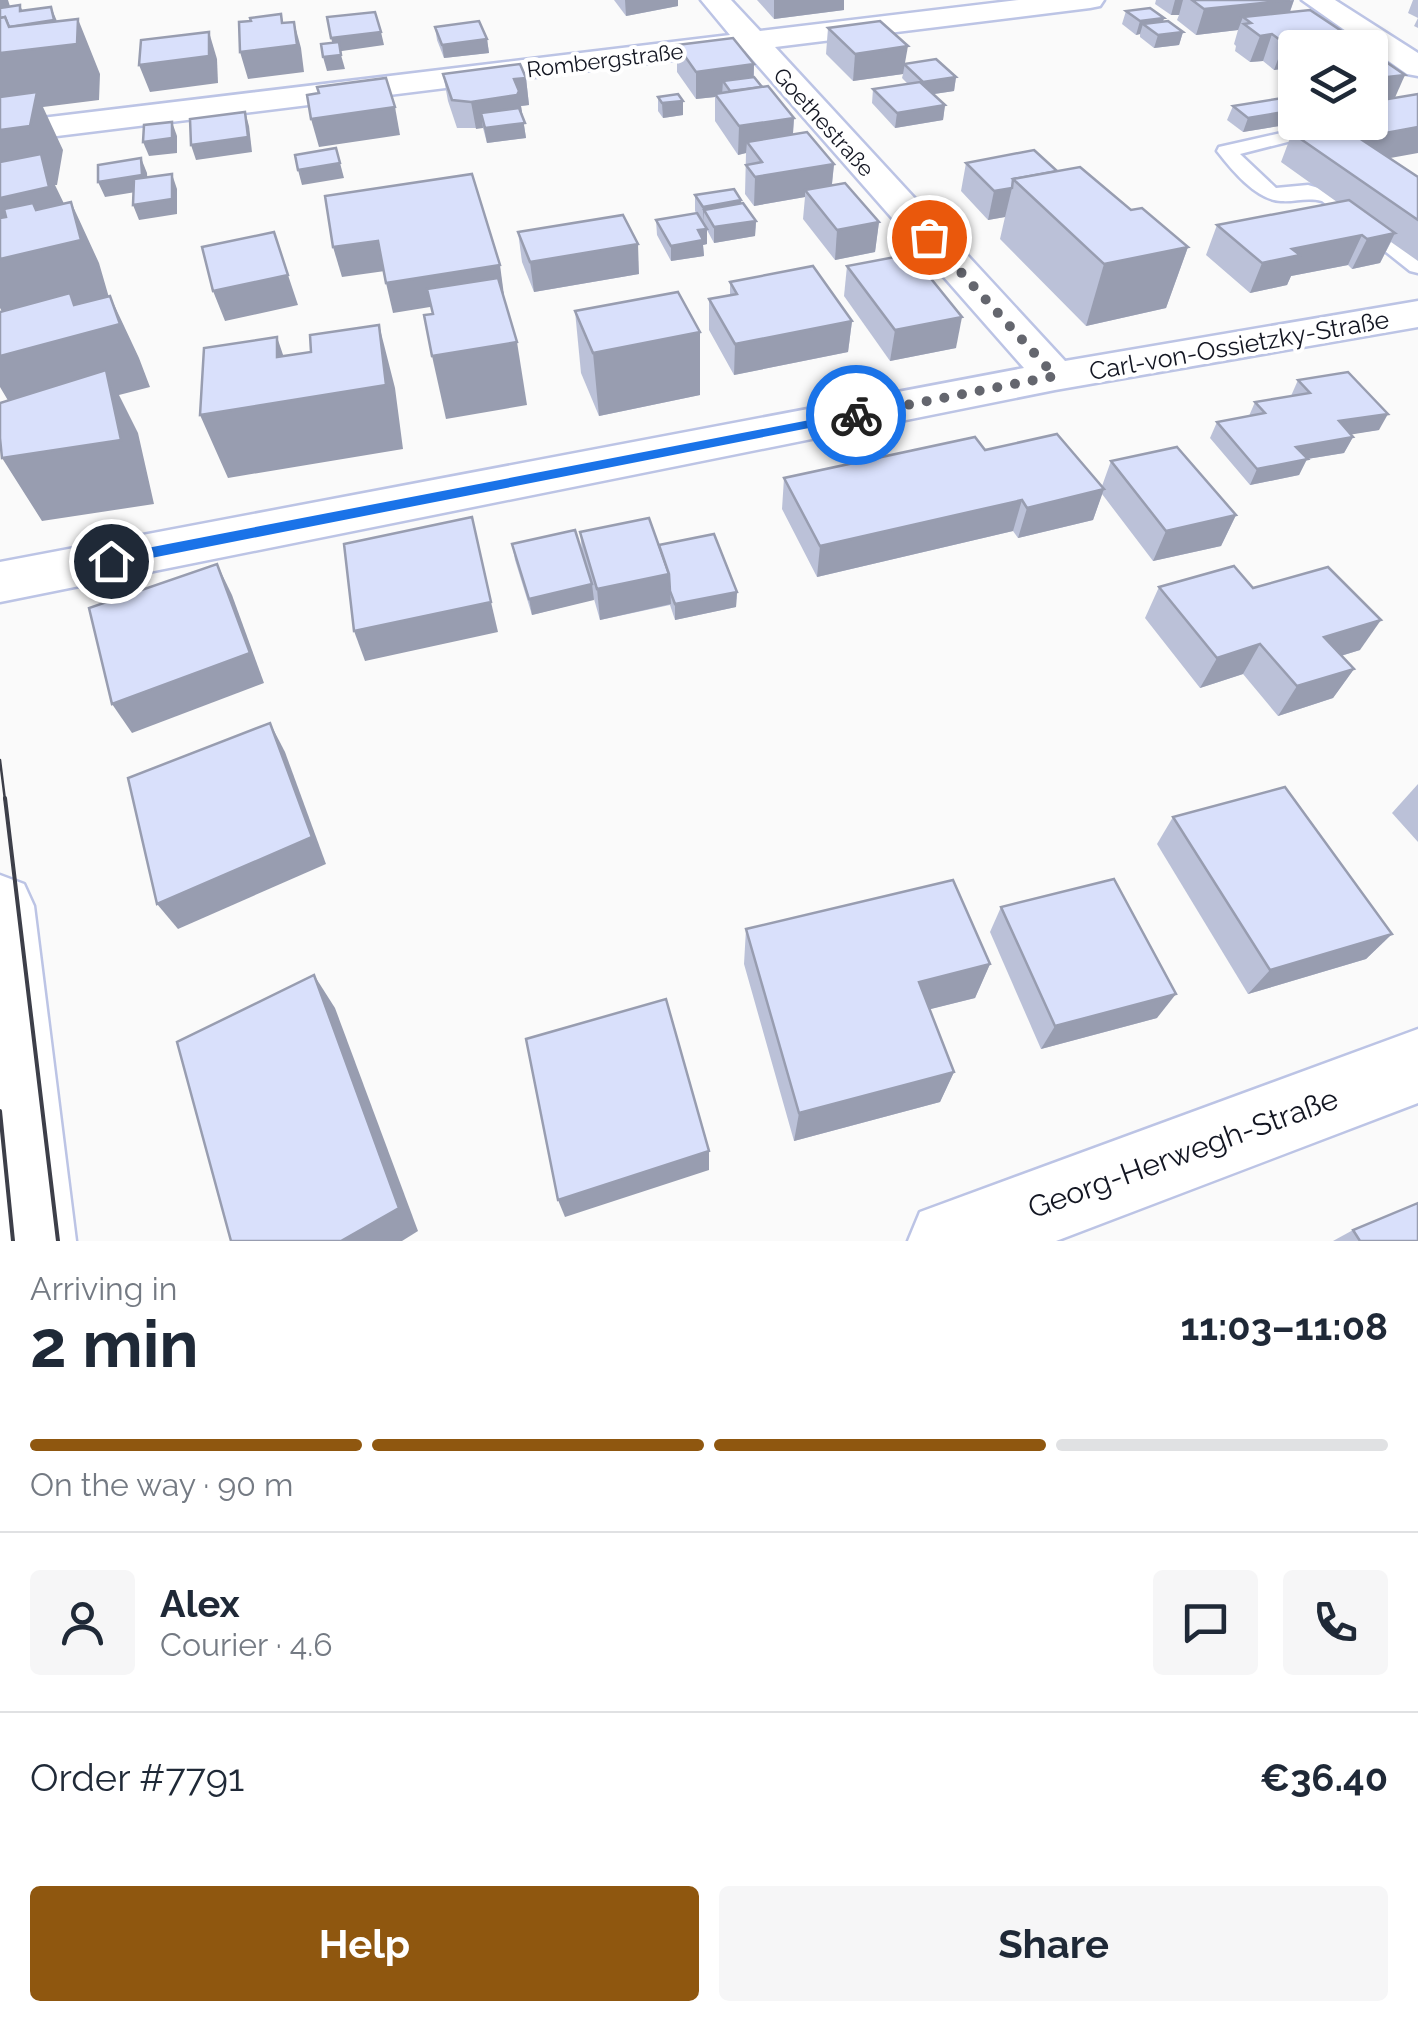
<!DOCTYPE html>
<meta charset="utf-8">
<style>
:root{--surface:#fff;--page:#f6f6f7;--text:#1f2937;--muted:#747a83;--line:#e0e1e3;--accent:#8f570f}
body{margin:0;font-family:Raleway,sans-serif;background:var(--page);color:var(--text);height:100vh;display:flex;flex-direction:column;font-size:38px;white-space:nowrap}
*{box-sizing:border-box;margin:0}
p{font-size:32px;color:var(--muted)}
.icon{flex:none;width:55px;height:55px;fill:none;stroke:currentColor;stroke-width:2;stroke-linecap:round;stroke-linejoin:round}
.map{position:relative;height:1241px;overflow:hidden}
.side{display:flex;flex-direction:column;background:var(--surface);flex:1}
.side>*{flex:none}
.tools{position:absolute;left:1278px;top:30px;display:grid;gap:20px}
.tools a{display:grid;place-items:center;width:110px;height:110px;border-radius:10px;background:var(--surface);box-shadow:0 2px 8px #0004;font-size:50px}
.pin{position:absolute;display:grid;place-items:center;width:85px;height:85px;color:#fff;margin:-42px;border:5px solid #fff;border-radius:50%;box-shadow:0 2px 10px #0007}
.courier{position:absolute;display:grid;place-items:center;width:100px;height:100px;margin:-50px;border:8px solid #1a73e8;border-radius:50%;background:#fff;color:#222;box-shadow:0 2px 12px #0007}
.summary em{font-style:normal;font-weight:700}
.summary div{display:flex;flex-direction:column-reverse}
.summary{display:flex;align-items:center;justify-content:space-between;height:170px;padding:0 30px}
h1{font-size:65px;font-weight:700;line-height:75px}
.bar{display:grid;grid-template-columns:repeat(4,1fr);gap:15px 10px;align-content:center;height:120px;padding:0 30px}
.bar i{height:12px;border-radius:8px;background:var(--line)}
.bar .active{background:var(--accent)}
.bar p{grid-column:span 4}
.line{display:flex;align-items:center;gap:25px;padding:0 30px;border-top:2px solid var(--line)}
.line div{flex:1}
.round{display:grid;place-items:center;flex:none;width:105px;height:105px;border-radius:10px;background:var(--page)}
.primary-button{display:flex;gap:20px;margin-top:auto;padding:20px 30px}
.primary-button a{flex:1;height:115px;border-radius:10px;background:var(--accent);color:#fff;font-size:40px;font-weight:700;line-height:115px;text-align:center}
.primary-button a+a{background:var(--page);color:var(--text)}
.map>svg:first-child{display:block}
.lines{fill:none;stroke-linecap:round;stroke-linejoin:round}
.lane-casing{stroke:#bcc4e5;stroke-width:5}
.street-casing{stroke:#bcc4e5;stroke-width:5}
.secondary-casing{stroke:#bcc4e5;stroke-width:5}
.lane{fill:#fff;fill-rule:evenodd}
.street{fill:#fff;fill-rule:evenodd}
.secondary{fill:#fff;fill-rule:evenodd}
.tram-far1{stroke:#3d3f49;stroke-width:2.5}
.tram{stroke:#3d3f49;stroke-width:4}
.wall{fill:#bbc1d8}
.shaded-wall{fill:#989db0}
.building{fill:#d9e0fb;stroke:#989db0;stroke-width:2.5}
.route{fill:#1a73e8}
.done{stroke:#64666e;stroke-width:10;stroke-dasharray:0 18}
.labels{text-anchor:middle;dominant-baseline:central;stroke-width:8;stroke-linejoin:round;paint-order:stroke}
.far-street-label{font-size:22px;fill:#131622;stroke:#fff}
.street-label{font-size:25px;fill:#131622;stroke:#fff}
.near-street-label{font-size:30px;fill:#131622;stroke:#fff}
</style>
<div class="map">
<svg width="1418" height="1241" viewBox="0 0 1418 1241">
<rect width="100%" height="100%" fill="#fafafa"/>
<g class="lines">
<defs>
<path id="lane" d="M 1330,122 L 1366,122 L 1240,154 L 1276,188 L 1308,185 L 1336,193 L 1418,256 L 1418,273 L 1410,271 L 1322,201 C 1306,197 1296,202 1281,201 C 1256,200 1231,169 1217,151 L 1219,147 Z"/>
<g id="street">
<polygon points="701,0 731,0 760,31 1019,0 1104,0 1100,6 1090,8 775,47 1065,361 1418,301 1418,327 1055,390 0,602 0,562 1024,368 745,51 0,143 0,123 730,35"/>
<polygon points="0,875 24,884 34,906 76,1241 0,1241"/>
<polygon points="1418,1029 1418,1103 1056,1241 908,1241 920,1212"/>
</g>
<polygon id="secondary" points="1302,0 1335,0 1418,53 1418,76 1407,74"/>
</defs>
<!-- lane casing -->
<use href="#lane" class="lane-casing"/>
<!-- street casing -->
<use href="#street" class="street-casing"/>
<!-- secondary casing -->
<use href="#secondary" class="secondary-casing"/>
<!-- lane -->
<use href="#lane" class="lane"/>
<!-- street -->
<use href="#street" class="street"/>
<!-- secondary -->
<use href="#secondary" class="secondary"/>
<!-- tram-far1 -->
<polyline class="tram-far1" points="0,760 5,800"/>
<!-- tram -->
<g class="tram">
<polyline points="5,798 58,1241"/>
<polyline points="0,1111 13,1241"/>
</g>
</g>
<!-- wall -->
<g class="wall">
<polygon points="614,0 678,0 678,6 626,16"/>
<polygon points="757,0 844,0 844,10 774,19"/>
<polygon points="1156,0 1294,0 1290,12 1295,48 1295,91 1293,91 1282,82 1287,68 1274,70 1263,61 1250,62 1235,51 1236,46 1234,44 1238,30 1196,35 1177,20 1179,15 1171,15 1155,4"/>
<polygon points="1413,0 1418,0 1418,28 1414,26 1418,18 1408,13"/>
<polygon points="1126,11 1164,18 1163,21 1183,32 1179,45 1154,48 1140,37 1140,34 1136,35 1122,24"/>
<polygon points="435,27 487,39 489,53 444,58 437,40"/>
<polygon points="828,28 906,64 956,77 954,91 934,94 945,105 943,120 895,128 872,103 873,89 908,84 902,78 903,74 853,81 826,54"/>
<polygon points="677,45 754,64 754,77 794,118 793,134 834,164 832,185 879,222 875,252 835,260 803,219 805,197 754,206 745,194 746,153 738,155 715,121 715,97 696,99 677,72"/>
<polygon points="443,74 526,78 529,105 521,106 526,138 487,143 483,128 457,128 448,101"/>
<polygon points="658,97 683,101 683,115 663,118 658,111"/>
<polygon points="1394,98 1390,158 1418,177 1418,261 1391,242 1380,263 1352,269 1348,265 1291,276 1287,285 1250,293 1206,255 1217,225 1337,202 1281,162 1292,133 1331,127 1333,122 1370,122"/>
<polygon points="1233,106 1295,122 1304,122 1243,132 1227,120"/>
<polygon points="966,163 1057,171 1131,210 1188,247 1166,308 1086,326 1000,239 1005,217 988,220 961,191"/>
<polygon points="695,195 741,200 741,204 756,221 755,236 714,243 707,230 707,244 703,245 704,256 671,261 657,235 656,220 704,224 695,211"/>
<polygon points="518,232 639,274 534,292 522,262"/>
<polygon points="847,266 956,348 890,361 844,296"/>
<polygon points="730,282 852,321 848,352 734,375 709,330 709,299 730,296"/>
<polygon points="575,311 700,332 700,395 599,416 581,373"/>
<polygon points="1298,380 1379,430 1350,434 1353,437 1344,453 1307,459 1299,475 1250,485 1210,438 1217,422 1249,416 1255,402 1291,396"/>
<polygon points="985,450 1102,486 1111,461 1236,515 1221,546 1153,561 1102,494 1093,520 1018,538 1013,531 817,577 782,509 784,478"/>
<polygon points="580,532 659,545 737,592 736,607 675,620 670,605 600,620 594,599 532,615 515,560 512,544 582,551"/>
<polygon points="1159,587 1253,588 1360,650 1341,656 1354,669 1333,698 1278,716 1243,674 1200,688 1145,618"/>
<polygon points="1418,784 1418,842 1392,813"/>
<polygon points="1173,817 1392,934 1366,959 1248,994 1157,844"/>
<polygon points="1001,907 1157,1018 1041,1049 990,932"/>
<polygon points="746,929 990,964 975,998 930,1009 954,1072 940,1102 794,1141 744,964"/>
<polygon points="1353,1230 1418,1241 1333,1241"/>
</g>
<!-- shaded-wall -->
<g class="shaded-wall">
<polygon points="0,0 8,0 12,13 0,15"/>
<polygon points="625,0 678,0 678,6 626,16"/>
<polygon points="774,0 844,0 844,10 774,19"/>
<polygon points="1175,0 1183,0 1179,15 1171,15"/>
<polygon points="1294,0 1285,25 1251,23 1243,17 1238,30 1196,35 1204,9"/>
<polygon points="20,5 29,27 51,7 62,33 78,19 100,74 99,100 43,107 63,150 57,185 55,185 69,214 71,202 99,263 110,301 110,296 139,358 150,387 119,395 138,433 154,504 42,521 2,458 22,424 0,387 0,356 10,326 0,308 0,34 20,11"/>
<polygon points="281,14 288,41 294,22 301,48 304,72 248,79 240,52 282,23"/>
<polygon points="1164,18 1160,32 1143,24 1140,34 1136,35 1140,21"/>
<polygon points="209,32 217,59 218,83 150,92 139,65"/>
<polygon points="381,32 384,45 335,52 331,38"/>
<polygon points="1183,32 1179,45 1154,48 1158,35"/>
<polygon points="1272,34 1263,61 1250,62 1260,36"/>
<polygon points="1349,36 1344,48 1295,48 1295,57 1292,55 1287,68 1274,70 1284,43"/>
<polygon points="487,39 489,53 444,58 442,45"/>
<polygon points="908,46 903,74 853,81 855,54"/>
<polygon points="341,55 345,69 327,71 323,57"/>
<polygon points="754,64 753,91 723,81 722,95 715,94 715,97 696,99 696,72"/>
<polygon points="1405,75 1393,102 1370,105 1370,79"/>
<polygon points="956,77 954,91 921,96 923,82"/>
<polygon points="526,78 529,105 521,106 526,138 487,143 481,113 483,128 476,129 471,102 514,79"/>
<polygon points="683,101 683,115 663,118 662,103"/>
<polygon points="945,105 943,120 895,128 897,113"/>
<polygon points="395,107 400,135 319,147 311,119"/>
<polygon points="1295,110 1295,122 1304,122 1243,132 1248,118"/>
<polygon points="245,112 249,126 252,152 196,160 191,145"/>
<polygon points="794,118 792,146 747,142 746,153 738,155 739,126"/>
<polygon points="172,122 177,136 177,153 149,156 143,142"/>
<polygon points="1418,127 1418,153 1346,166 1359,138"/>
<polygon points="141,158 147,173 148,190 105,197 98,182"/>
<polygon points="340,163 344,178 302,185 298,170"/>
<polygon points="834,164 831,192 805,190 805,197 754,206 755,177"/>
<polygon points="172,174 177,189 177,214 139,220 133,205"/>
<polygon points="1012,188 1005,217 988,220 994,191"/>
<polygon points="741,200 741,215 704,210 703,222 703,207"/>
<polygon points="756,221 755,236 714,243 714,227"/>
<polygon points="879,222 875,252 835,260 837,230"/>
<polygon points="707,229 707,244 703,245 704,256 671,261 671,246 698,230"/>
<polygon points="1395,233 1380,263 1352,269 1367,239"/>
<polygon points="1362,235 1348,265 1291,276 1287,285 1250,293 1262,263 1292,249"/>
<polygon points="378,241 385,271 342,277 333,247"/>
<polygon points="638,244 639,274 534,292 530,262"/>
<polygon points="1188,247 1166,308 1086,326 1104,264"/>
<polygon points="500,265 504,295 393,313 386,283"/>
<polygon points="288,275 298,305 225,321 213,291"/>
<polygon points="962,317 956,348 890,361 895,330"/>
<polygon points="852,321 848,352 734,375 735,344"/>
<polygon points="379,325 395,388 403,449 228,478 200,415 277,357 277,337 298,399"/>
<polygon points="700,332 700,395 599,416 593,353"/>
<polygon points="517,342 527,405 446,419 432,356"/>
<polygon points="1388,414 1379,430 1330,438 1339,421"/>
<polygon points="1353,437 1344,453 1307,459 1299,475 1250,485 1257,469 1296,447"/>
<polygon points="1104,489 1093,520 1018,538 1027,508"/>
<polygon points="1022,500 1013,531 817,577 820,546"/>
<polygon points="1236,515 1221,546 1153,561 1166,531"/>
<polygon points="217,564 232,595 264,683 132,733 112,704"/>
<polygon points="669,574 671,604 600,620 597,589"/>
<polygon points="592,584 594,600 532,615 529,599"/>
<polygon points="737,592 736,607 675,620 675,604"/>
<polygon points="491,602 498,632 365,661 354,631"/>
<polygon points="1381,620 1360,650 1304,667 1324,637"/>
<polygon points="1260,644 1243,674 1200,688 1217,658"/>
<polygon points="1354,669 1333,698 1278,716 1297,686"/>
<polygon points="270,723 285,752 326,864 178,929 157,904"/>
<polygon points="1392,934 1366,959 1248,994 1270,970"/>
<polygon points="990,964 975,998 907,1015 919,982"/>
<polygon points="314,975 335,1008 418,1231 402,1241 341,1241"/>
<polygon points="1176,994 1157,1018 1041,1049 1055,1026"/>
<polygon points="954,1072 940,1102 794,1141 799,1113"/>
<polygon points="709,1151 709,1170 565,1217 558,1200"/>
</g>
<!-- building -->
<g class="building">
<polygon points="1192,0 1290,0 1204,9"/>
<polygon points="20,5 20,11 51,7 54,20 9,27 5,17 0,18 0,8"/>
<polygon points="1150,8 1164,18 1140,21 1126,11"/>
<polygon points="1310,10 1349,36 1284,43 1272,34 1260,36 1244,24 1251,23 1243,17"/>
<polygon points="375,12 381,32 331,38 327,17"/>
<polygon points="281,14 282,23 294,22 297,45 240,52 239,22 251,21 250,18"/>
<polygon points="5,17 9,27 78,19 77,44 0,53 0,18"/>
<polygon points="479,21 487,39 442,45 435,27"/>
<polygon points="880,21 908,46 855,54 828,28"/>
<polygon points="1168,21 1183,32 1158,35 1143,24"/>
<polygon points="209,32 209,56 139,65 141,40"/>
<polygon points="733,38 754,64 696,72 677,45"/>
<polygon points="339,42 341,55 323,57 321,44"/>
<polygon points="1370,51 1405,75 1370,79"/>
<polygon points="936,59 956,77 923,82 904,64"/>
<polygon points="520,64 526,78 514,79 519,91 517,95 471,102 452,100 443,74"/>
<polygon points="754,77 762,87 730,91 723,81"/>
<polygon points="386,78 395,107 311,119 307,95 319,93 317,87"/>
<polygon points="920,82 945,105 897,113 873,89"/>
<polygon points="768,86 794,118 739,126 715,94"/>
<polygon points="37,92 30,126 0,130 0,97"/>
<polygon points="678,94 683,101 662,103 658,97"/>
<polygon points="1418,94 1418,127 1359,138 1418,177 1418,220 1292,133 1355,122 1370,122 1370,102"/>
<polygon points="1295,96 1295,110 1248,118 1233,106"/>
<polygon points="519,108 525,123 485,128 481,113"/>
<polygon points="245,112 248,137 191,145 190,119"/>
<polygon points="172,122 172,138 143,142 144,125"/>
<polygon points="807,132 834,164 755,177 746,165 762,162 747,142"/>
<polygon points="336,148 340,163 298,170 295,155"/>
<polygon points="1034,150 1057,171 1013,179 1012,188 994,191 966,163"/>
<polygon points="41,154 49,187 0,198 0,162"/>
<polygon points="141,158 142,175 98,182 98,165"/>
<polygon points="1080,167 1131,210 1142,208 1188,247 1104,264 1013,179"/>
<polygon points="172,174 172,199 133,205 134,179"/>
<polygon points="472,174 500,265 386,283 378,241 333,247 325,196"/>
<polygon points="845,183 879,222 837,230 805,190"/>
<polygon points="734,189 741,200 703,207 695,195"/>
<polygon points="1349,200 1395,233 1367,239 1362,235 1292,249 1300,255 1262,263 1217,225"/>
<polygon points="71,202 81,240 0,259 0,218 6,217 4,209 33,203 36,210"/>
<polygon points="743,203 756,221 714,227 704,210"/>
<polygon points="697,213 707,229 698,230 703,240 671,246 656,220"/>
<polygon points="623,215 638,244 530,262 518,232"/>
<polygon points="274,232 288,275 213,291 202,247"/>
<polygon points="911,254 962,317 895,330 847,266"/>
<polygon points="813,266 852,321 735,344 709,299 737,294 730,282"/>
<polygon points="498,278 517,342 432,356 424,315 433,314 427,289"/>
<polygon points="678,292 700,332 593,353 575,311"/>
<polygon points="70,293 74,305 110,296 120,324 0,356 0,312"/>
<polygon points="379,325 386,385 200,415 204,348 277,337 277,357 311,352 310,335"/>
<polygon points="106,370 121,440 2,458 0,438 0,403"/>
<polygon points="1348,372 1388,414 1339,421 1353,437 1296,447 1308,459 1257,469 1217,422 1265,413 1255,402 1310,393 1298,380"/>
<polygon points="1057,434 1104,489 1027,508 1022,500 820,546 784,478 975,437 985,450"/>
<polygon points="1177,447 1236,515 1166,531 1111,461"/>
<polygon points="472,517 491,602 354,631 344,544"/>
<polygon points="649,518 669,574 597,589 580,532"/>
<polygon points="575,530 592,584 529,599 512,544"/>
<polygon points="714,534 737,592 675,604 670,591 669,574 659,545"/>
<polygon points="217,564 250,653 112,704 89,608"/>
<polygon points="1234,566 1253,588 1328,567 1381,620 1324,637 1354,669 1297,686 1260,644 1217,658 1159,587"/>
<polygon points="270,723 312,837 157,904 128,778"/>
<polygon points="1285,787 1392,934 1270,970 1173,817"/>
<polygon points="1114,879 1176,994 1055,1026 1001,907"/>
<polygon points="953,880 990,964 919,982 954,1072 799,1113 746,929"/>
<polygon points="314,975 399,1208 341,1241 231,1241 177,1042"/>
<polygon points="666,999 709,1151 558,1200 526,1039"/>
<polygon points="1418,1203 1418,1241 1360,1241 1353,1230"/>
</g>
<!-- route -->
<polygon class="route" points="856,411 860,412 860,418 111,566 103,561 111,555"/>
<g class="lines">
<!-- done -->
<polyline class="done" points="856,415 1055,376 929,237"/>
</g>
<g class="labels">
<!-- far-street labels -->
<g class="far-street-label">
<text transform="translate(605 60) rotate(-7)">Rombergstraße</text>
<text transform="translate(824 122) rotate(48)">Goethestraße</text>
</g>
<!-- street labels -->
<g class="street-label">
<text transform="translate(1239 345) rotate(-10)">Carl-von-Ossietzky-Straße</text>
</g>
<!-- near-street labels -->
<g class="near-street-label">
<text transform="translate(1183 1153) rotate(-20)">Georg-Herwegh-Straße</text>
</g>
</g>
</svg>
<div class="tools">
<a><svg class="icon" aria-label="layers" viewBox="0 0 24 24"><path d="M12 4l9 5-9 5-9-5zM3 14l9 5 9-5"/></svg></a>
</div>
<div class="pin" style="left:929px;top:237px;background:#ea580c"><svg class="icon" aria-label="bag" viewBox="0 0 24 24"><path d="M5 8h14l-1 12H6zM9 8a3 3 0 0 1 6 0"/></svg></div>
<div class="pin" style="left:111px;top:561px;background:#1f2937"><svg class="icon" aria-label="home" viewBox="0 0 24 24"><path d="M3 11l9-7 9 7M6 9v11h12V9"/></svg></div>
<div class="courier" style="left:856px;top:415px"><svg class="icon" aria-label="bike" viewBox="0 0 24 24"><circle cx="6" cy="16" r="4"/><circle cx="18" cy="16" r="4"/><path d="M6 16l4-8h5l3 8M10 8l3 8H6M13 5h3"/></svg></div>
</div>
<section class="side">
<div class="summary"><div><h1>2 min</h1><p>Arriving in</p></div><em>11:03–11:08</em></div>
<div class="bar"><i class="active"></i><i class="active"></i><i class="active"></i><i></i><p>On the way · 90 m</p></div>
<div class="line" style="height:180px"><a class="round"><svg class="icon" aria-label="person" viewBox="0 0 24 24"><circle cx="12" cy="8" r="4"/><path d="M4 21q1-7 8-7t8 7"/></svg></a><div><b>Alex</b><p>Courier · 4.6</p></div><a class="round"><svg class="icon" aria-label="chat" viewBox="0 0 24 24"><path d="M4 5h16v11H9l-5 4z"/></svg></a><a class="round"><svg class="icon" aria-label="phone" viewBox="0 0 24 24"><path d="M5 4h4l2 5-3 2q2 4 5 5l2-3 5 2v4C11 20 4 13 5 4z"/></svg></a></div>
<div class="line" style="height:130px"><div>Order #7791</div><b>€36.40</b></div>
<div class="primary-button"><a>Help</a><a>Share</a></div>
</section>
